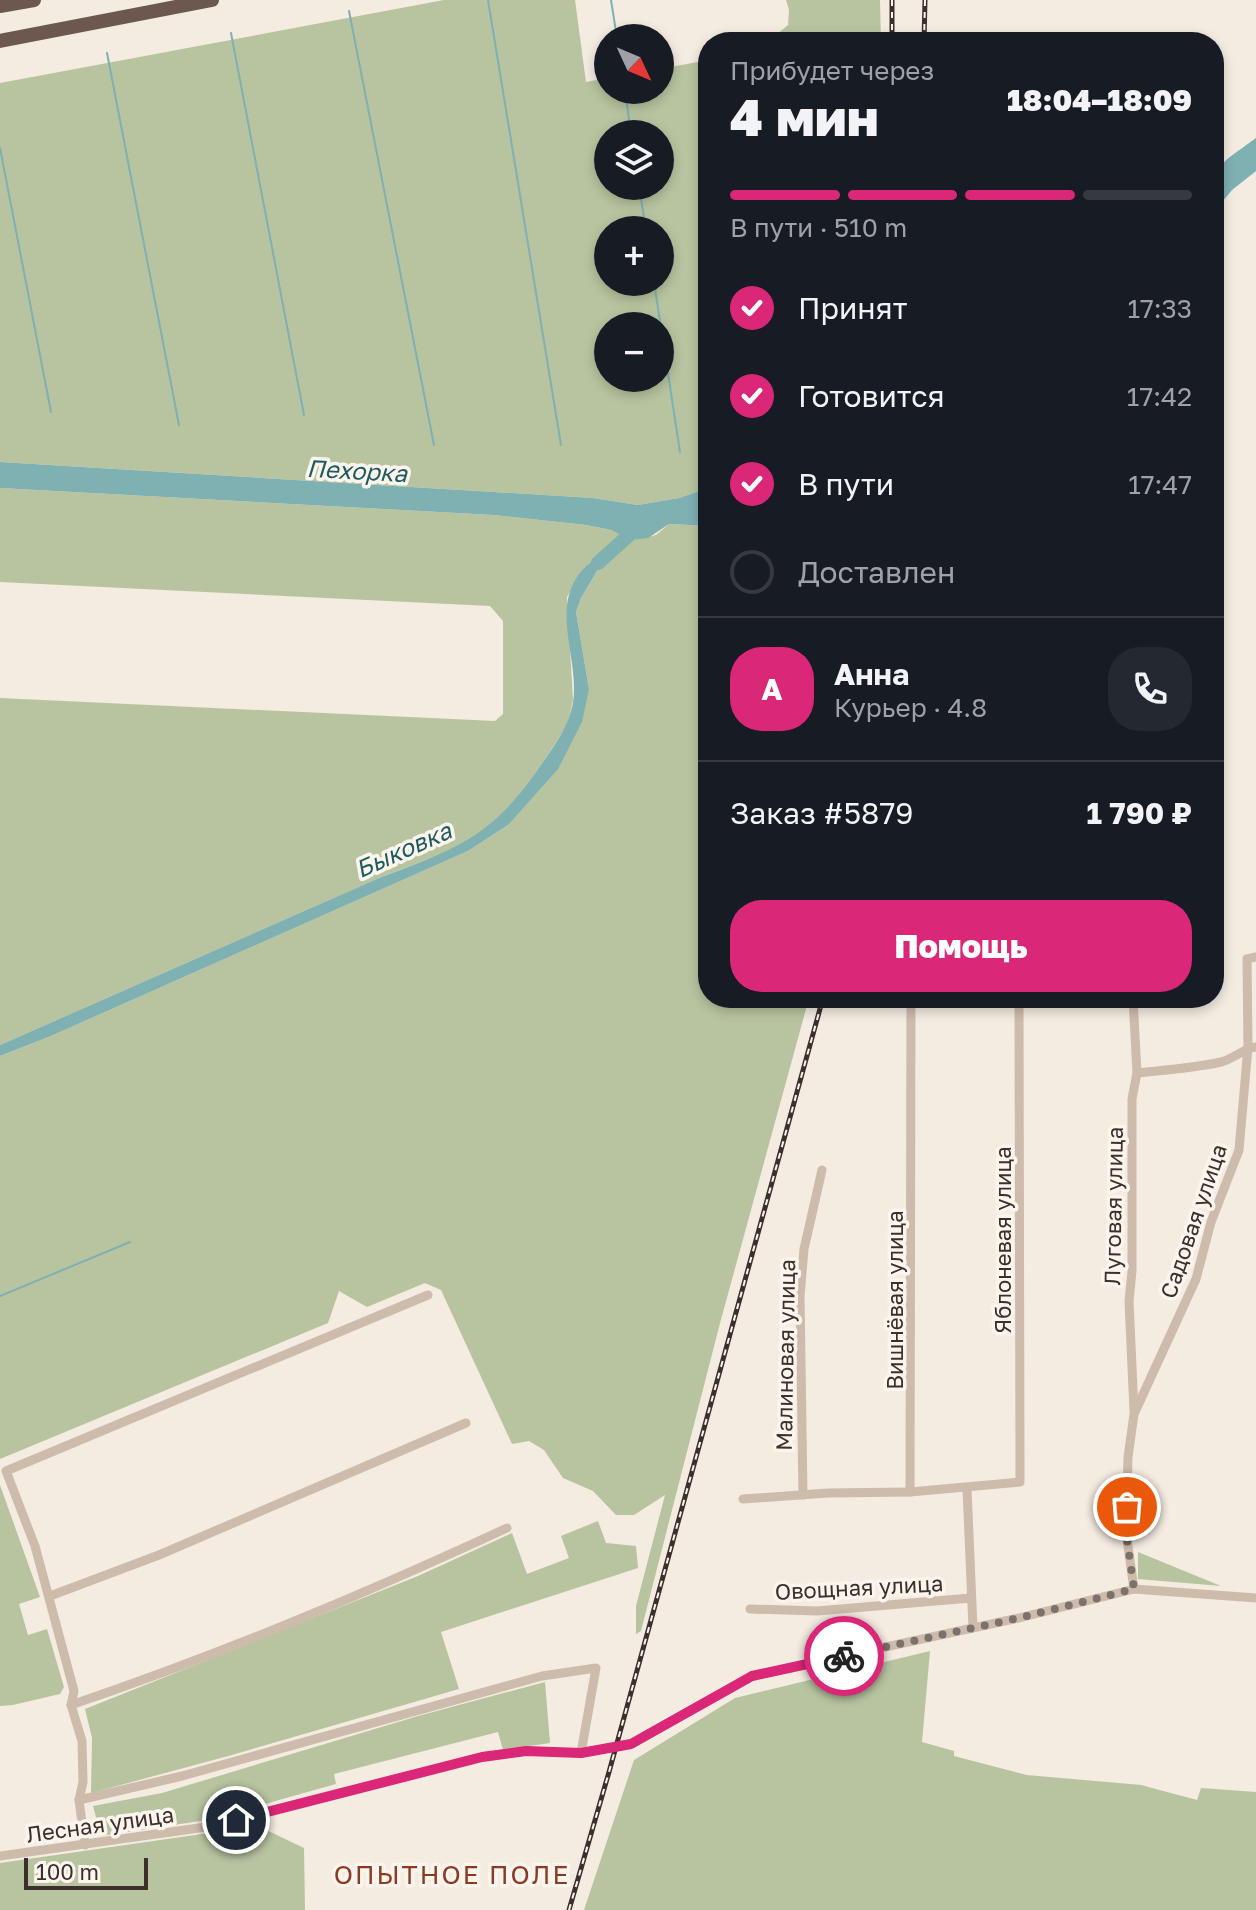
<!DOCTYPE html>
<html lang="ru">
<meta charset="utf-8">
<style>
:root{--surface:#171b24;--page:#242831;--text:#f1f3f6;--muted:#9ea1a6;--line:#363941;--accent:#db2777}
body{margin:0;font-family:"Golos Text",sans-serif;background:var(--page);color:var(--text);height:100vh;display:flex;flex-direction:column;font-size:30px;white-space:nowrap}
*{box-sizing:border-box;margin:0}
p{font-size:26px;color:var(--muted)}
.icon{flex:none;width:44px;height:44px;fill:none;stroke:currentColor;stroke-width:2;stroke-linecap:round;stroke-linejoin:round}
.map{position:relative;flex:1;overflow:hidden}
.panel{position:absolute;left:698px;top:32px;width:526px;height:976px;display:flex;flex-direction:column;background:var(--surface);border-radius:32px;box-shadow:0 4px 12px #0003}
.panel>*{flex:none}
.needle{width:52px;rotate:134deg}
.tools{position:absolute;left:594px;top:24px;display:grid;gap:16px}
.tools a{display:grid;place-items:center;width:80px;height:80px;border-radius:50%;background:var(--surface);box-shadow:0 4px 12px #0003;font-size:40px}
.scale{position:absolute;left:24px;bottom:20px;width:124px;box-sizing:border-box;padding-left:8px;border:4px solid #3b302b;border-top:0;font-size:22px;line-height:28px;white-space:nowrap;color:#3b302b;-webkit-text-stroke:6px #fbf5ee;paint-order:stroke}
.pin{position:absolute;display:grid;place-items:center;width:68px;height:68px;color:#fff;margin:-34px;border:4px solid #fff;border-radius:50%;box-shadow:0 2px 8px #0007}
.courier{position:absolute;display:grid;place-items:center;width:80px;height:80px;margin:-40px;border:6px solid #db2777;border-radius:50%;background:#fff;color:#222;box-shadow:0 2px 10px #0007}
.overview em{font-style:normal;font-weight:800}
.overview div{display:flex;flex-direction:column-reverse}
.overview{display:flex;align-items:center;justify-content:space-between;height:136px;padding:0 32px}
h1{font-size:52px;font-weight:800;line-height:60px}
.bar{display:grid;grid-template-columns:repeat(4,1fr);gap:12px 8px;align-content:center;height:96px;padding:0 32px}
.bar i{height:10px;border-radius:6px;background:var(--line)}
.bar .current{background:var(--accent)}
.bar p{grid-column:span 4}
.line{display:flex;align-items:center;gap:20px;padding:0 32px;border-top:2px solid var(--line)}
.line div{flex:1}
.round{display:grid;place-items:center;flex:none;width:84px;height:84px;border-radius:32px;background:var(--page)}
ol{padding:0 32px;list-style:none}
li{display:flex;align-items:center;gap:24px;height:88px}
li p{margin-inline-start:auto}
li .icon{padding:8px;border-radius:50%;background:var(--accent);color:#fff;stroke-width:4}
li:last-child{color:var(--muted)}
li i{width:44px;height:44px;border:4px solid var(--line);border-radius:50%}
.action{display:flex;gap:16px;margin-top:auto;padding:16px 32px}
.action a{flex:1;height:92px;border-radius:32px;background:var(--accent);color:#fff;font-size:32px;font-weight:800;line-height:92px;text-align:center}
.map>svg:first-child{display:block}
.green{fill:#b8c4a0;fill-rule:evenodd}
.water{fill:#7fb0b2}
.lines{fill:none;stroke-linecap:round;stroke-linejoin:round}
.stream{stroke:#7fb0b2;stroke-width:2}
.river{stroke:#7fb0b2;stroke-width:14}
.minor{stroke:#cdbbac;stroke-width:9}
.trunk{stroke:#6c584f;stroke-width:14}
.rail-casing{stroke:#3b302b;stroke-width:5}
.rail{stroke:#fbf5ee;stroke-width:2;stroke-dasharray:6;stroke-linecap:butt}
.done{stroke:#7c716b;stroke-width:8;stroke-dasharray:0 14.4}
.route{stroke:#db2777;stroke-width:10}
.labels{text-anchor:middle;dominant-baseline:central;stroke-width:7;stroke-linejoin:round;paint-order:stroke}
.street-label{font-size:22px;fill:#3b302b;stroke:#fbf5ee}
.water-label{font-size:24px;font-style:italic;fill:#1f5a5e;stroke:#fbf5ee}
.quarter-label{font-size:26px;letter-spacing:2px;fill:#8c3b22;stroke:#fbf5ee}
</style>
<div class="map">
<svg width="1256" height="1910" viewBox="0 0 1256 1910">
<rect width="100%" height="100%" fill="#f4ebe1"/>
<!-- green -->
<g class="green">
<path d="M 444,0 L 575,0 L 586,82 L 608,78 L 608,90 L 660,90 L 660,69 L 708,60 L 708,488 L 679,498 L 638,505 L 593,498 L 0,462 L 0,83 ZM 608,134 L 660,134 L 660,186 L 608,186 ZM 608,230 L 660,230 L 660,282 L 608,282 ZM 608,326 L 660,326 L 660,378 L 608,378 Z"/>
<polygon points="786,0 880,0 881,42 768,42 788,25 789,10"/>
<polygon points="0,488 493,515 586,525 611,530 632,540 656,535 669,524 708,526 708,998 809,998 719,1327 641,1631 636,1634 636,1606 665,1495 634,1515 616,1515 593,1491 563,1478 544,1450 529,1441 512,1444 441,1290 425,1283 367,1307 339,1291 328,1323 0,1459 0,1056 51,1036 468,851 508,825 589,689 576,612 581,598 608,553 584,568 567,597 573,700 568,724 522,794 498,819 475,837 441,854 379,878 0,1045 0,698 495,721 503,714 503,621 490,606 0,582"/>
<polygon points="0,1485 40,1597 19,1604 28,1635 47,1629 64,1687 60,1694 13,1705 0,1706"/>
<polygon points="598,1521 606,1543 636,1546 638,1568 441,1632 459,1689 232,1755 91,1793 92,1738 85,1709 418,1576 512,1533 527,1574 569,1558 561,1536"/>
<polygon points="1138,1552 1221,1586 1138,1579"/>
<polygon points="930,1651 922,1742 954,1751 954,1756 1027,1775 1141,1785 1197,1800 1201,1788 1256,1792 1256,1910 584,1910 634,1760 735,1698"/>
<polygon points="545,1682 550,1743 503,1750 498,1732 334,1774 336,1784 207,1820 101,1836 93,1806 162,1793 418,1716"/>
<polygon points="258,1826 304,1848 305,1910 0,1910 0,1863"/>
</g>
<!-- water -->
<g class="water">
<path d="M 1256,138 L 1256,171 L 1232,190 L 1214,212 C 1214,161 1217,167 1256,138 Z"/>
<polygon points="0,462 593,498 638,505 679,498 708,488 708,526 669,524 648,538 631,540 611,530 586,525 493,515 0,488"/>
<path d="M 609,551 L 581,598 L 576,612 L 589,689 L 582,722 L 558,769 L 508,825 L 468,851 L 51,1036 L 0,1056 L 0,1045 L 379,878 C 460,847 493,837 543,762 C 556,743 569,726 573,703 C 580,657 548,607 584,568 C 590,562 602,557 609,551 Z"/>
</g>
<g class="lines">
<!-- stream -->
<g class="stream">
<polyline points="488,0 561,445"/>
<polyline points="611,0 617,38"/>
<polyline points="349,11 434,445"/>
<polyline points="231,33 304,415"/>
<polyline points="107,53 179,425"/>
<polyline points="625,90 631,134"/>
<polyline points="0,148 51,412"/>
<polyline points="639,186 646,230"/>
<polyline points="654,282 680,452"/>
<polyline points="0,1296 130,1242"/>
</g>
<!-- river -->
<polyline class="river" points="598,563 639,526"/>
<!-- minor -->
<g class="minor">
<polyline points="911,998 910,1492 1020,1482 1019,998"/>
<polyline points="1133,998 1137,1073 1132,1099 1132,1271 1129,1301 1134,1411"/>
<path d="M 1137,1073 C 1165,1070 1194,1068 1221,1062 C 1234,1059 1244,1048 1256,1047"/>
<polyline points="967,1489 973,1628"/>
<polyline points="803,1495 800,1296 804,1249 822,1170"/>
<polyline points="743,1499 828,1493 910,1492"/>
<polyline points="1134,1589 1126,1532 1128,1457 1134,1414 1196,1279 1211,1222 1239,1150 1248,1047 1247,959 1256,957"/>
<polyline points="50,1596 159,1555 466,1423"/>
<polyline points="750,1609 817,1611 971,1598"/>
<path d="M 71,1705 C 219,1655 365,1594 507,1528"/>
<polyline points="79,1800 182,1776 542,1676 596,1668 581,1753"/>
<polyline points="85,1845 79,1800 83,1782 82,1741 71,1705 74,1691 35,1546 6,1471 428,1295"/>
<polyline points="0,1856 206,1827 482,1757 526,1751 581,1753 631,1744 752,1676 1019,1618 1134,1589 1256,1598"/>
</g>
<!-- trunk -->
<g class="trunk">
<polyline points="0,6 34,0"/>
<polyline points="0,41 212,0"/>
</g>
<defs>
<g id="rail">
<polyline points="892,0 892,42"/>
<polyline points="924,42 925,0"/>
<polyline points="569,1910 609,1772 823,998"/>
</g>
</defs>
<!-- rail casing -->
<use href="#rail" class="rail-casing"/>
<!-- rail -->
<use href="#rail" class="rail"/>
</g>
<g class="lines">
<!-- done -->
<polyline class="done" points="844,1656 1019,1618 1134,1589 1126,1532 1127,1507"/>
<!-- route -->
<polyline class="route" points="236,1820 482,1757 526,1751 581,1753 631,1744 752,1676 844,1656"/>
</g>
<g class="labels">
<!-- street labels -->
<g class="street-label">
<text transform="translate(1113 1206) rotate(-89)">Луговая улица</text>
<text transform="translate(1193 1221) rotate(-71)">Садовая улица</text>
<text transform="translate(1002 1240) rotate(-90)">Яблоневая улица</text>
<text transform="translate(894 1300) rotate(-90)">Вишнёвая улица</text>
<text transform="translate(785 1355) rotate(-89)">Малиновая улица</text>
<text transform="translate(859 1587) rotate(-3)">Овощная улица</text>
<text transform="translate(100 1824) rotate(-8)">Лесная улица</text>
</g>
<!-- water labels -->
<g class="water-label">
<text transform="translate(357 470) rotate(3)">Пехорка</text>
<text transform="translate(403 849) rotate(-24)">Быковка</text>
</g>
<!-- quarter labels -->
<g class="quarter-label">
<text x="452" y="1874">ОПЫТНОЕ ПОЛЕ</text>
</g>
</g>
</svg>
<div class="tools">
<a><svg class="needle" viewBox="-14 -14 28 28"><path d="M0-13l5 13h-10z" fill="#e53935"/><path d="M0 13l5-13h-10z" fill="#9ea1a6"/></svg></a>
<a><svg class="icon" aria-label="layers" viewBox="0 0 24 24"><path d="M12 4l9 5-9 5-9-5zM3 14l9 5 9-5"/></svg></a>
<a>+</a>
<a>−</a>
</div>
<div class="scale">100 m</div>
<div class="pin" style="left:1127px;top:1507px;background:#ea580c"><svg class="icon" aria-label="bag" viewBox="0 0 24 24"><path d="M5 8h14l-1 12H6zM9 8a3 3 0 0 1 6 0"/></svg></div>
<div class="pin" style="left:236px;top:1820px;background:#1f2937"><svg class="icon" aria-label="home" viewBox="0 0 24 24"><path d="M3 11l9-7 9 7M6 9v11h12V9"/></svg></div>
<div class="courier" style="left:844px;top:1656px"><svg class="icon" aria-label="bike" viewBox="0 0 24 24"><circle cx="6" cy="16" r="4"/><circle cx="18" cy="16" r="4"/><path d="M6 16l4-8h5l3 8M10 8l3 8H6M13 5h3"/></svg></div>
<section class="panel">
<div class="overview"><div><h1>4 мин</h1><p>Прибудет через</p></div><em>18:04–18:09</em></div>
<div class="bar"><i class="current"></i><i class="current"></i><i class="current"></i><i></i><p>В пути · 510 m</p></div>
<ol>
<li><svg class="icon" aria-label="check" viewBox="0 0 24 24"><path d="M5 12l5 5 9-10"/></svg>Принят<p>17:33</p></li>
<li><svg class="icon" aria-label="check" viewBox="0 0 24 24"><path d="M5 12l5 5 9-10"/></svg>Готовится<p>17:42</p></li>
<li><svg class="icon" aria-label="check" viewBox="0 0 24 24"><path d="M5 12l5 5 9-10"/></svg>В пути<p>17:47</p></li>
<li><i></i>Доставлен</li>
</ol>
<div class="line" style="height:144px"><b class="round" style="background:var(--accent);color:#fff">А</b><div><b>Анна</b><p>Курьер · 4.8</p></div><a class="round"><svg class="icon" aria-label="phone" viewBox="0 0 24 24"><path d="M5 4h4l2 5-3 2q2 4 5 5l2-3 5 2v4C11 20 4 13 5 4z"/></svg></a></div>
<div class="line" style="height:104px"><div>Заказ #5879</div><b>1 790 ₽</b></div>
<div class="action"><a>Помощь</a></div>
</section>
</div>
